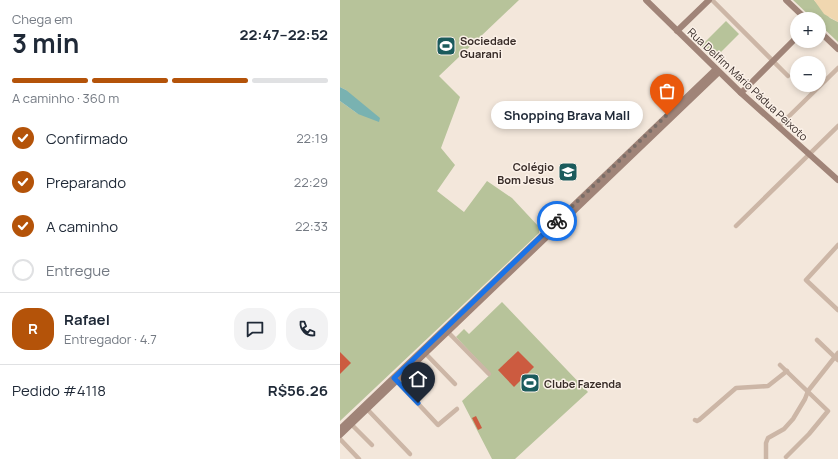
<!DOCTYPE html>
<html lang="pt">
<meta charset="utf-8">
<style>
:root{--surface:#fff;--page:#f2f2f3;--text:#1f2937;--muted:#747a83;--line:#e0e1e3;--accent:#b45309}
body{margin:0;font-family:Manrope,sans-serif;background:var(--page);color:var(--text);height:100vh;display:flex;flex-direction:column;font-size:15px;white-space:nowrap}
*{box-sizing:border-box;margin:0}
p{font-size:13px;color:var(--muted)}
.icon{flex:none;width:22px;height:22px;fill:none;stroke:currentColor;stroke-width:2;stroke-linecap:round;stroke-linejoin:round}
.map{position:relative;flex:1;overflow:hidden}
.drawer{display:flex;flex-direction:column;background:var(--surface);width:340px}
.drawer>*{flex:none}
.buttons{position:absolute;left:450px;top:12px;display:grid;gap:8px}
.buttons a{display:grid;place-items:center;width:36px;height:36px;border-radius:50%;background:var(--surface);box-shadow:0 2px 6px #0003;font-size:20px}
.pin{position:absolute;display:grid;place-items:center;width:34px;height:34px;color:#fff;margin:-41px -17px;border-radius:50% 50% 50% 0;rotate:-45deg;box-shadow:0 0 4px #0007}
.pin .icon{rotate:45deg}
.courier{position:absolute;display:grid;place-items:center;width:40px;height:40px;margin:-20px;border:3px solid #1a73e8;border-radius:50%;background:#fff;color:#222;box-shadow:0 1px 5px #0007}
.bubble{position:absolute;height:28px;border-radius:14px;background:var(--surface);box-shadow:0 2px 6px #0003;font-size:13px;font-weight:700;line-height:28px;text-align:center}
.overview em{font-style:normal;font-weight:700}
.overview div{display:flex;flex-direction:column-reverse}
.overview{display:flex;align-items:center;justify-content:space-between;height:68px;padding:0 12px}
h1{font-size:26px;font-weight:700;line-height:30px}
.bar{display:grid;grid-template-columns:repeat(4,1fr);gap:6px 4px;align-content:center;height:48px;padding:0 12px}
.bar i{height:5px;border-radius:3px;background:var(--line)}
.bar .active{background:var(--accent)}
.bar p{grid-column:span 4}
.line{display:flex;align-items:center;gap:10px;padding:0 12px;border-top:1px solid var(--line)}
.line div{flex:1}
.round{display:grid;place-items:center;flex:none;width:42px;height:42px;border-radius:16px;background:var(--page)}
ol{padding:0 12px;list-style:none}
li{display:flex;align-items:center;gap:12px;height:44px}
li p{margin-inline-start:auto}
li .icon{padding:4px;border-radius:50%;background:var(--accent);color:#fff;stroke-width:4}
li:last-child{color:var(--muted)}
li i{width:22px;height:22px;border:2px solid var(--line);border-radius:50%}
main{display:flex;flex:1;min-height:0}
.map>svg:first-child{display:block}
.green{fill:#b7c39a}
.sand{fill:#f0d7b0}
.water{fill:#79b2b1}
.building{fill:#cc5b40}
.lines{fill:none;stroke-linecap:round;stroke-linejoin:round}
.street{stroke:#ccb6a6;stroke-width:4.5}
.secondary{stroke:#a08478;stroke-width:6}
.done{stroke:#796d67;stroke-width:4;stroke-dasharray:0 7.2}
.route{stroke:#1a73e8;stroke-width:5}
.labels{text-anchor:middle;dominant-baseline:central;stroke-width:3;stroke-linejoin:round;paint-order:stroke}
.poi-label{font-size:11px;font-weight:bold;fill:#382c28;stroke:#fbf1e8;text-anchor:start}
.street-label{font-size:11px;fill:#382c28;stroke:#fbf1e8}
</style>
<main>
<section class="drawer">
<div class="overview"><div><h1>3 min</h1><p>Chega em</p></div><em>22:47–22:52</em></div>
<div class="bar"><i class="active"></i><i class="active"></i><i class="active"></i><i></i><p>A caminho · 360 m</p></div>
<ol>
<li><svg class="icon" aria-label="check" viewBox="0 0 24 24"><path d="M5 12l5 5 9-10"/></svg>Confirmado<p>22:19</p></li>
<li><svg class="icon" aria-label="check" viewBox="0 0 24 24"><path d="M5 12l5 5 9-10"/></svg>Preparando<p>22:29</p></li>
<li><svg class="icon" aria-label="check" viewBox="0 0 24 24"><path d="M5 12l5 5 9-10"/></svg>A caminho<p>22:33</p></li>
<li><i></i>Entregue</li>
</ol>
<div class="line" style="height:72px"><b class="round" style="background:var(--accent);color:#fff">R</b><div><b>Rafael</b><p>Entregador · 4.7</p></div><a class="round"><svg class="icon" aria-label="chat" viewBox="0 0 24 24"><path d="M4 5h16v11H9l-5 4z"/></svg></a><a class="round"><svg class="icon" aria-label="phone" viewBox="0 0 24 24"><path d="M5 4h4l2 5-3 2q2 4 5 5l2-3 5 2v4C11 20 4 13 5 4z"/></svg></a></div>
<div class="line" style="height:52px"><div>Pedido #4118</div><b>R$56.26</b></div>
</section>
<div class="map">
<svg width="498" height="459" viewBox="0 0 498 459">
<rect width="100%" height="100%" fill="#f3e7db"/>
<!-- green -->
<g class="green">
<polygon points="0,0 179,0 99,76 120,97 101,148 115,165 97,191 124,212 147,181 172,198 199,227 199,233 0,421 0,101 18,114 6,90 0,87"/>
<polygon points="453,0 474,0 490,18 498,22 498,42 479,24 479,19 473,19"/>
<polygon points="386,21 399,34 374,59 361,46"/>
<polygon points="162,302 248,392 175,459 152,459 122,401 151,374 116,337 124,329 129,334"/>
</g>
<!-- sand -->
<polygon class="sand" points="474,0 498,0 498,22 484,14"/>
<!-- water -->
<polygon class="water" points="0,87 6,90 40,118 39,122 18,114 0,101"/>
<!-- building -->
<g class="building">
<polygon points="178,351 194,367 174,387 158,370"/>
<polygon points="0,352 11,363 0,374"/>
<polygon points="136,416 142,428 138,430 132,418"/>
</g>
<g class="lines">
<!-- street -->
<g class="street">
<polyline points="372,0 448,76"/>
<polyline points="438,127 498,68"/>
<polyline points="396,226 498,126"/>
<polyline points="498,245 466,280 498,310"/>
<polyline points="106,330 149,374"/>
<polyline points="477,340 498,360"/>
<polyline points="85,353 115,384"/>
<polyline points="440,365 488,411 469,434 446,457"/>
<polyline points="55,379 98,425 117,409"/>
<polyline points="27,409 70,454"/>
<polyline points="355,420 357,421 359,420 396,388 428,386 447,371"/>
<polyline points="9,422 32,445"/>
<polyline points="0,439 19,459"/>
<polyline points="426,459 426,443 428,438 444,429 453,419 465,399 468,391 498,353"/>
</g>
<!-- secondary -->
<g class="secondary">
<polyline points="306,0 401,93 498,180"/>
<polyline points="446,0 466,19"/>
<polyline points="337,31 369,0"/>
<polyline points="479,31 498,49"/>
<polyline points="401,93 457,37"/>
<polyline points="0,429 376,69"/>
<polyline points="0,435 379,72"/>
</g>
</g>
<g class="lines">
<!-- done -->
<polyline class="done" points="217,221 327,115"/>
<!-- route -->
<polyline class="route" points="78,403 54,378 217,221"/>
</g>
<!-- icons -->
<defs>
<symbol id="stadium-square" viewBox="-11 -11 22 22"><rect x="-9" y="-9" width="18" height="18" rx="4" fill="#1b5b5c" stroke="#fbf1e8"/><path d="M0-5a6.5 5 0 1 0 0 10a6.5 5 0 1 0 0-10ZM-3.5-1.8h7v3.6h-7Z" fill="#fff"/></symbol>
<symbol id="school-square" viewBox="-11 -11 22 22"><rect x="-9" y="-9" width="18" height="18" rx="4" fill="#1b5b5c" stroke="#fbf1e8"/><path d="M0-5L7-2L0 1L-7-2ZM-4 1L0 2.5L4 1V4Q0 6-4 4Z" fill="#fff"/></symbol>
</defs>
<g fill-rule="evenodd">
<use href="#stadium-square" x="95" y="35" width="22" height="22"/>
<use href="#school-square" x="217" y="161" width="22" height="22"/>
<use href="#stadium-square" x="179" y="372" width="22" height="22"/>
</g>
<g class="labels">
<!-- poi labels -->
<g class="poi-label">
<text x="120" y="40">Sociedade<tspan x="120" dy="13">Guarani</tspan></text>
<text x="214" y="166" text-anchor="end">Colégio<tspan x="214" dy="13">Bom Jesus</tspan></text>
<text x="204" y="383">Clube Fazenda</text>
</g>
<!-- street labels -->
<g class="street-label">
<text transform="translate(408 84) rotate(43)">Rua Delfim Mário Pádua Peixoto</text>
</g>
</g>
</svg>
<div class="buttons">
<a>+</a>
<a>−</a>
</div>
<div class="pin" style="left:327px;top:115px;background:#ea580c"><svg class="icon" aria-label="bag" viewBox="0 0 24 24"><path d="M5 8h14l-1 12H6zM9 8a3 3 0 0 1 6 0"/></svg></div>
<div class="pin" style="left:78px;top:403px;background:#1f2937"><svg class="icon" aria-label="home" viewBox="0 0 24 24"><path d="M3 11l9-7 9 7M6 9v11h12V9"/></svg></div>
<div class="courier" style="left:217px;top:221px"><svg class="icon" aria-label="bike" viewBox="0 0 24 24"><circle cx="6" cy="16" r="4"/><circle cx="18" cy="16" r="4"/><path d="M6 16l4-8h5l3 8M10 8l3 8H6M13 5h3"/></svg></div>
<div class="bubble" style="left:151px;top:101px;width:152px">Shopping Brava Mall</div>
</div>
</main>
